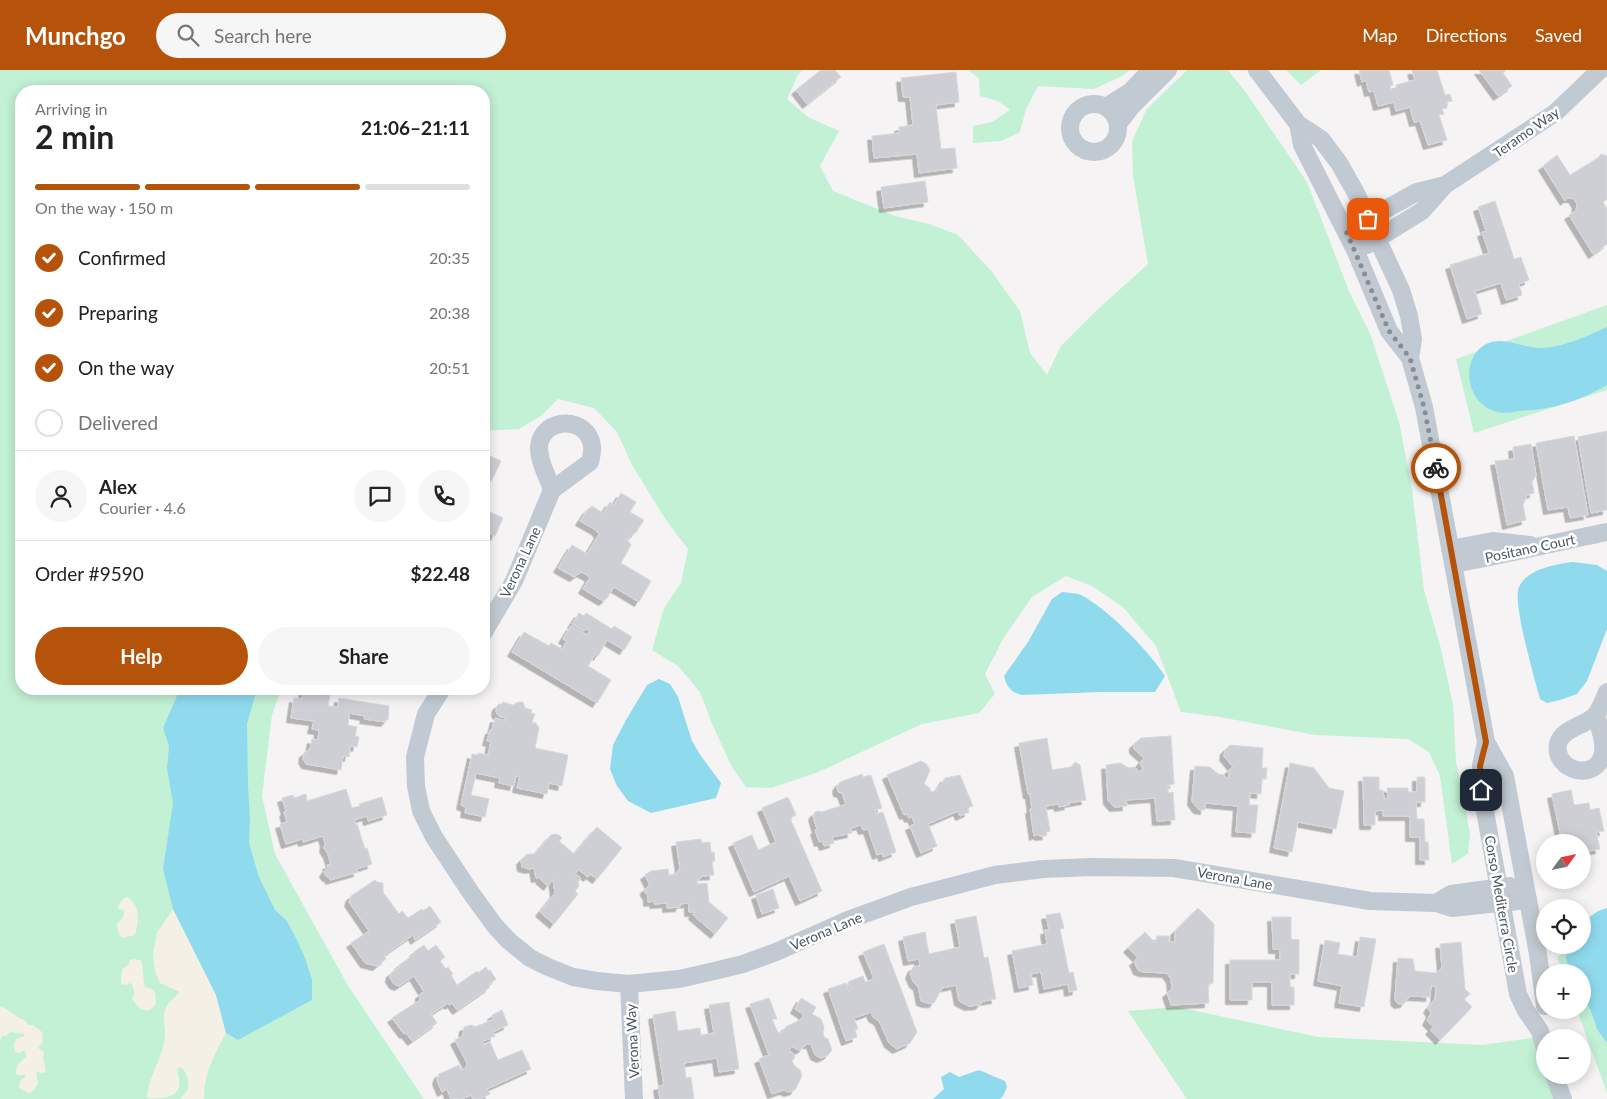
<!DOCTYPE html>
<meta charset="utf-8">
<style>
:root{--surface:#fff;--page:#f6f6f6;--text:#222;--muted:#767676;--line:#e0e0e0;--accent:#b45309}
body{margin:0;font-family:Lato,sans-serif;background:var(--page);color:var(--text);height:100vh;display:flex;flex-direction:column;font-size:19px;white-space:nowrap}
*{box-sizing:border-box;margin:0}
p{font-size:16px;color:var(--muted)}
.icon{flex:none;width:28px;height:28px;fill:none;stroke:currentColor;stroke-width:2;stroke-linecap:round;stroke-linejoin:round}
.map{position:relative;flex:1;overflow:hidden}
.details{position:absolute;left:15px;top:15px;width:475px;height:610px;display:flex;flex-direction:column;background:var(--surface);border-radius:20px;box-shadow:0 2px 12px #0003}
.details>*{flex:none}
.needle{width:32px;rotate:57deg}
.fabs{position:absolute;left:1536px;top:764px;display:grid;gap:10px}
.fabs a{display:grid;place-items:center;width:55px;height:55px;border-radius:50%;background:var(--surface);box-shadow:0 2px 12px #0003;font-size:25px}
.pin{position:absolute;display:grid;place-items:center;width:42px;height:42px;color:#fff;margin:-21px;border-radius:10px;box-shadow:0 2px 8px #0006}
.courier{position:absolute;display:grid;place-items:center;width:50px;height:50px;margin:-25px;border:4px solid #b45309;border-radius:50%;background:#fff;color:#222;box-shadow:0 1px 6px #0007}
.summary em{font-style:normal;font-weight:700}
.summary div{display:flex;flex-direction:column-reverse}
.summary{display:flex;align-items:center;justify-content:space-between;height:85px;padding:0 20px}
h1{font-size:32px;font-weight:700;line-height:38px}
.bar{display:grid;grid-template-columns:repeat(4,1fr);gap:8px 5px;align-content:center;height:60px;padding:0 20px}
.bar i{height:6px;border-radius:4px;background:var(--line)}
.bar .selected{background:var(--accent)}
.bar p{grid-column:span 4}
.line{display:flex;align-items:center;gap:12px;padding:0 20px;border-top:1px solid var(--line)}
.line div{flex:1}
.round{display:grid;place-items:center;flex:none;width:52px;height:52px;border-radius:26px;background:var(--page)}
ol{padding:0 20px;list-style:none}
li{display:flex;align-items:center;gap:15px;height:55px}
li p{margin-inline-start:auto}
li .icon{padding:5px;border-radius:50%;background:var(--accent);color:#fff;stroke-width:4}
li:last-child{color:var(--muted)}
li i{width:28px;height:28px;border:2px solid var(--line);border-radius:50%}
.cta{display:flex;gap:10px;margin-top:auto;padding:10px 20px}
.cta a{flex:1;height:58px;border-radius:30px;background:var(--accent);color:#fff;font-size:20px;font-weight:700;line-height:58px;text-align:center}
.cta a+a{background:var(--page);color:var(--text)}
header{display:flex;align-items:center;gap:30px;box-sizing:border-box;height:70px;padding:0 25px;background:var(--accent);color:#fff}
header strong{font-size:24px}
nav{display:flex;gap:28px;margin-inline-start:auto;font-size:18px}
.search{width:350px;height:45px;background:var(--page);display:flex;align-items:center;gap:12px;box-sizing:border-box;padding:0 18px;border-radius:28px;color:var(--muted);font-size:19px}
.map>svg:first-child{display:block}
.green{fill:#c3f1d5}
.sand{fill:#f5f0e5}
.water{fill:#90daee}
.building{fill:#cdcfd5;stroke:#d7d9de;filter:url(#shadow)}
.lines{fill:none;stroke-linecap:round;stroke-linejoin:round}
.minor{stroke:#c1cad2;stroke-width:18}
.done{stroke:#868d94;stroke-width:5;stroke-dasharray:0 9}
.route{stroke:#b45309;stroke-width:6}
.labels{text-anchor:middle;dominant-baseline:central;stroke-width:5;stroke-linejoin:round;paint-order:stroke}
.street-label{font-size:14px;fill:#4a5661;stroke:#fff}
</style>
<header>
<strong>Munchgo</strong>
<div class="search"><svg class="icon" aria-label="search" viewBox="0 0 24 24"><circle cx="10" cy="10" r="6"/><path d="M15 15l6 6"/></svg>Search here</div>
<nav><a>Map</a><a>Directions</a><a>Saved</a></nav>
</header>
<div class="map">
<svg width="1607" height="1029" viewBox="0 0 1607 1029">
<defs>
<filter id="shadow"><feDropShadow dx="-4.5" dy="4.5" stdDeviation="0" flood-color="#0004"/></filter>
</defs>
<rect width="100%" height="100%" fill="#f5f3f3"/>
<!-- green -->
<g class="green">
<polygon points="0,0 803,0 798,5 787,29 808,47 839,61 820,96 833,121 895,146 929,154 958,165 992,202 1020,241 1030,283 1047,305 1061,276 1096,241 1148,194 1133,106 1132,72 1146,40 1187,0 1228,0 1247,24 1307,112 1349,221 1371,266 1399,352 1412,419 1424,520 1441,579 1453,635 1456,692 1470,763 1468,784 1452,794 1440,706 1429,682 1408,669 1315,665 1220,647 1181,642 1156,576 1123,537 1092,516 1066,506 1032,527 1003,569 985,604 995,624 979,643 922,654 816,703 771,718 746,717 732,697 713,656 700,622 678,596 652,580 664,538 681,513 688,479 666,450 632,395 617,362 594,338 558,329 541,346 519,359 484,361 484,21 21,21 21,619 281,619 272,645 262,726 275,784 347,914 424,1029 0,1029"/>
<polygon points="967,0 1130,0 1122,6 1094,19 1038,16 1026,39 1020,62 1001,71 973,73 973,56 992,52 1010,40 998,31 980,26 979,8"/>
<polygon points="1286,0 1321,0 1301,15"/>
<polygon points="1607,235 1607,320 1474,363 1456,289"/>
<polygon points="1607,853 1607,1023 1577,940 1582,940 1582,902 1563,902 1557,887 1575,875 1582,875"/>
<polygon points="1177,937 1319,967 1483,975 1545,966 1545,1005 1555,1005 1564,1029 1187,1029 1128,941"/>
</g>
<!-- sand -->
<g class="sand">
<path d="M 127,827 C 141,836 139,851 135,865 L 123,868 L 119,865 L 117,854 C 121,849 125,847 124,840 L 118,839 L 118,836 L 124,828 Z"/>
<path d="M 173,839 L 216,925 L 226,963 C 215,983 203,1006 204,1029 L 180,1029 C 182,1026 184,1025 186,1022 C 191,1015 187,1003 181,997 L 177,999 C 178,1004 180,1011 179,1016 C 177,1029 157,1029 147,1028 C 148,1007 162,989 165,968 C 166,959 162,948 165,940 C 168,932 174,928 180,922 L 160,913 L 155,902 L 153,884 L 157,863 Z"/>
<path d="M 133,889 L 140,890 L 142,892 L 144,914 L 145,917 L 152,919 L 155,923 L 156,934 L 150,940 C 139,942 136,935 132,928 L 135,923 L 133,919 L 133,915 L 129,913 L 126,915 L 121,914 L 122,899 L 128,895 L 130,890 Z"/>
<path d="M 0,937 C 10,938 15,948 25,950 L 28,955 L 33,955 L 42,962 L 43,972 L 38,978 L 44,982 L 43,989 L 46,1000 L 44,1003 L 36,1002 L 38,1014 L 32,1022 L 28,1023 L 19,1018 L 20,1011 L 25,1007 L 25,1005 L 17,1005 L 16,1003 C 16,993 21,992 27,986 L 25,984 L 25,980 L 19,983 L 15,982 L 14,974 L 16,969 L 24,966 L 24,964 L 10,962 L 6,966 L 2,966 L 0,971 Z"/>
</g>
<!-- water -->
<g class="water">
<path d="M 1607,257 L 1607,315 C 1577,332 1554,339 1520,341 C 1513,342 1504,344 1498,342 C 1467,336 1458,290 1486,274 C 1504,265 1524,279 1542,278 C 1565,277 1587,266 1607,257 Z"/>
<path d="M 1573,492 L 1597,495 L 1607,501 L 1607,559 L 1587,611 L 1577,624 L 1560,630 L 1547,633 L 1540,629 C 1535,610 1512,532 1519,517 C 1527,499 1556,494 1573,492 Z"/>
<path d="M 1062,522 C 1068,523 1076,523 1081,525 C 1109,540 1148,580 1165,606 L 1155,622 L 1101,622 L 1022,625 C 1010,622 1007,617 1004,606 L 1028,572 L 1052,529 Z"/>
<polygon points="659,609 670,614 678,627 692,671 701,686 721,713 716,728 651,743 628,731 617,716 610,699 613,675 626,650 647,615"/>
<polygon points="180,619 257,619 247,654 248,716 250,750 249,773 259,807 275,840 287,851 298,872 305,888 312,910 312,930 238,970 226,963 216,925 173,839 163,799 173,733 167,698 169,676 163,658"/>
<polygon points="1607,838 1607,973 1597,959 1591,941 1583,926 1582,902 1570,902 1566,888 1569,875 1582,875 1583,852 1598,841"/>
<polygon points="979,1000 1005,1011 1007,1017 1003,1026 1000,1029 933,1029 944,1019 941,1007 950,1002 959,1007"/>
</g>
<!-- building -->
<g class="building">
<polygon points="821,0 835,0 841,7 807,34 796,20"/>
<polygon points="1359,0 1389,0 1393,15 1390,16 1392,21 1397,19 1396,15 1415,10 1412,0 1437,0 1445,25 1450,24 1452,31 1446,32 1447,38 1442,39 1444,44 1439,45 1447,70 1428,75 1420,51 1414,52 1410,37 1396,41 1394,32 1378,36 1374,21 1369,22 1366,10 1362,12"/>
<polygon points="1479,0 1506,0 1503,3 1512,16 1498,26"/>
<polygon points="956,2 959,32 936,35 941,79 955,78 957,98 919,103 917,84 874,88 872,66 900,63 899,57 913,55 910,27 903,27 901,8"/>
<polygon points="1601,84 1607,86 1607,129 1603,132 1607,139 1607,174 1593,184 1569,145 1576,141 1577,134 1573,128 1568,128 1565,131 1543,96 1557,85 1570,105 1598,88"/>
<polygon points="925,111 928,132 884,138 881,117"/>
<polygon points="1495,131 1514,189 1521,187 1529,210 1519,214 1522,225 1506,230 1501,213 1475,221 1482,244 1467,249 1450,195 1489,183 1482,162 1486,161 1478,137"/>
<polygon points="1607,361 1607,440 1591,443 1578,367"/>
<polygon points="1574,366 1588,445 1570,448 1568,437 1548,440 1536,373"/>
<polygon points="1531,374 1536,405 1532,412 1534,423 1527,425 1523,435 1526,450 1507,455 1495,391 1514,389 1513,377"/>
<polygon points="484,383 501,391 491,412 484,408"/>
<polygon points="621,423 636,432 630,442 644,450 636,462 627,469 631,475 621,493 651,511 639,532 614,517 607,528 603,531 583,519 590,507 581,502 574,507 558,498 572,475 587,484 599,464 596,460 580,451 587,440 592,436 603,443 610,432 614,435"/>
<polygon points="484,439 503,448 495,466 484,461"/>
<polygon points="579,543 584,546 586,543 612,559 614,556 632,567 624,580 607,570 598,586 595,584 588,596 611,610 597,633 512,582 524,562 549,576 551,573 562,579 567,571 563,569 571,556 587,565 590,561 586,559 584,561 572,554"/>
<polygon points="304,619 324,619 323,624 330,625 328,636 338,637 339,628 389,636 388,650 386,649 386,652 364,649 365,646 349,643 348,655 357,657 355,666 359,667 357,677 350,676 349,687 343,686 341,700 306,694 303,689 304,683 310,679 312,669 318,670 319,660 312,659 314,651 291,648 294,628 302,629"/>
<polygon points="503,632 513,635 518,632 523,632 525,638 532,640 531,643 535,644 532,652 536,653 539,658 535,678 568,685 562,716 549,713 547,724 517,718 520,706 516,706 514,716 499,713 500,708 476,703 471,725 489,729 485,747 465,743 466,737 461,735 472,684 477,685 479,683 488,685 491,672 487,671 490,660 492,660 495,648 506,651 504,647 500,647 497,644 496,641 497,636 499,634 502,634"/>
<polygon points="1171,666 1174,714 1168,715 1168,723 1173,722 1175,750 1157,751 1155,728 1126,730 1127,736 1114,737 1108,730 1106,695 1120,693 1129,698 1135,697 1139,702 1143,699 1140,693 1144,688 1134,679 1134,674 1141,668"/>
<polygon points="1047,668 1052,700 1071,697 1075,692 1080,695 1086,730 1068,733 1069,735 1059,737 1058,734 1046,736 1050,761 1046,762 1047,765 1039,766 1038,764 1034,766 1030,739 1032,739 1030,724 1028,724 1019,673"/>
<polygon points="1230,675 1263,678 1262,698 1267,698 1266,709 1262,709 1261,724 1250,723 1249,735 1258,735 1255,763 1236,762 1238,736 1205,733 1205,740 1198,739 1192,731 1195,696 1210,697 1218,704 1224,705 1227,708 1229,706 1229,700 1233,697 1224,686 1225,680"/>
<polygon points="921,691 926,694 930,700 924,714 930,718 930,721 933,722 940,716 945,708 960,705 973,736 967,738 969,742 960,746 958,741 928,754 937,776 921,783 910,756 915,754 912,747 909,748 907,744 904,745 887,705"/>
<polygon points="1290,693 1314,698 1329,718 1344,721 1336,759 1298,752 1292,782 1274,778"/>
<polygon points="862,704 863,707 871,705 882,738 875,740 876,744 883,742 896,782 883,787 882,783 877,785 868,759 863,760 861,755 851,758 852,763 832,767 834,773 824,776 822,771 819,772 815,760 817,759 813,746 815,742 819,741 822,742 846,734 842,723 838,722 837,717 840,712"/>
<polygon points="1363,707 1379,707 1379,720 1383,720 1384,729 1388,729 1387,718 1408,718 1408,722 1417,722 1417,707 1425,707 1425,732 1416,732 1417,749 1424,749 1425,772 1428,772 1429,790 1420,790 1420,767 1410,767 1410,746 1383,746 1383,740 1375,741 1375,755 1364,755"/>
<polygon points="346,719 352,738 360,736 359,734 382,727 387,745 368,751 367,746 354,750 356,755 357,754 365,779 367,778 372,794 357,799 358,802 330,810 330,808 326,806 324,802 328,797 327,795 331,794 328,784 324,778 325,773 323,766 303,772 302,769 286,774 280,754 287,752 284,742 286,741 282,728 293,725 294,728 306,724 307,731"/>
<polygon points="1571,720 1574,735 1589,733 1590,740 1599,738 1604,761 1596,762 1600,779 1584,782 1587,795 1582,795 1582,772 1562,772 1552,724"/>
<polygon points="788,727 796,745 790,748 822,821 800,831 789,806 754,822 733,773 752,765 758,780 776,772 762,738"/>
<polygon points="597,757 622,778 597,809 590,804 588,807 579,800 575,804 581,808 578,812 579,816 575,821 578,824 554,854 540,842 555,823 553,809 548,816 540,809 542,807 536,808 534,798 529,799 522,797 521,790 527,784 535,784 551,765 555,764 559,765 562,768 559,771 574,784"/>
<polygon points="701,769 702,773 710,772 711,782 714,782 715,791 712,792 714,805 702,806 699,810 697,810 697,814 707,813 709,832 728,848 715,864 693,845 695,842 689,842 689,833 680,834 680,837 667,838 667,833 654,834 655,831 648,832 648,826 645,822 645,819 650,815 645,805 651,801 668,799 669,805 676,804 680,798 676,772"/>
<polygon points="375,810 377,812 383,813 383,822 399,844 402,841 408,848 422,839 423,841 430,836 441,852 415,870 413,865 384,885 386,889 377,896 365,893 351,873 369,861 349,832 351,826"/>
<polygon points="773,819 779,838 762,844 756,825"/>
<polygon points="1198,838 1214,854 1213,913 1208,915 1209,933 1171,935 1167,923 1172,919 1171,909 1167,903 1143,902 1138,900 1134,891 1138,888 1128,878 1145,862 1155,873 1157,866 1169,866 1169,872 1175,872 1175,861"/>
<polygon points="1060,843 1064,858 1060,859 1069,903 1073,902 1077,920 1069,922 1068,914 1044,919 1041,902 1031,904 1033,915 1019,918 1012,881 1047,874 1045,860 1049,860 1046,845"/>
<polygon points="976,846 984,888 988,887 996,929 983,931 980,935 969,936 959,931 956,915 942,918 934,933 927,933 921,931 918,916 914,913 910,904 913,897 920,896 919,889 908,891 903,867 925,862 929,884 960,877 955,850"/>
<polygon points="1272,847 1291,847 1291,869 1299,870 1299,904 1290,904 1290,917 1294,917 1294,935 1272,935 1272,912 1252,912 1252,930 1230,930 1230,890 1280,890 1280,879 1273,879"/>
<polygon points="1360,867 1376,869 1364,937 1339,933 1342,916 1318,911 1325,870 1340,873 1338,884 1357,887"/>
<polygon points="1461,872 1465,919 1470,924 1464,929 1472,937 1440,970 1430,960 1433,957 1427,951 1431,943 1428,938 1435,929 1436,917 1431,916 1430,927 1411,926 1407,929 1405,933 1399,934 1396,932 1395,928 1398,888 1413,889 1415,901 1436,903 1442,898 1440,874"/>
<polygon points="884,874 917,962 910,973 897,979 889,973 879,951 873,947 871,942 854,948 858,959 855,960 857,967 846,971 828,919 846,913 849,921 851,920 848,912 863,906 865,912 874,909 863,882"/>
<polygon points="424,875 428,881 436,875 445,887 440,891 446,899 448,897 453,904 451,905 457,915 477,901 478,903 486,897 488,901 490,900 496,909 488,915 490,917 457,940 452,933 449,935 448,933 431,944 437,953 412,971 406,963 404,964 392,948 420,930 420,924 424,922 414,906 399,916 394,914 390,908 391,903 400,897 399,895 415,884 414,882"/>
<polygon points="769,928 777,949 772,949 778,963 787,960 785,957 796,952 803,948 803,944 795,939 801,928 816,937 812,944 821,949 824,957 823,962 824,967 828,969 832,980 828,985 821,988 815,985 811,974 806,974 803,978 799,980 791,976 789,981 793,983 795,987 792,991 795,996 800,1000 802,1006 795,1020 789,1022 784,1020 772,1024 759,989 769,985 750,934"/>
<polygon points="729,932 739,999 719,1002 717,988 684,993 686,1008 691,1007 694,1029 660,1029 658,1016 664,1015 653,945 675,941 678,961 700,958 701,965 714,963 709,935"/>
<polygon points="502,940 508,955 493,962 495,966 482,972 484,975 490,972 498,990 522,980 531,999 487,1019 490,1024 480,1029 473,1029 471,1025 462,1029 451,1029 447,1019 442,1022 437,1010 439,1004 459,995 461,1000 466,998 467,993 455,970 463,966 464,957 472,955 475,957 494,949 492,945"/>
</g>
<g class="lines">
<!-- minor -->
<g class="minor">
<polyline points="1257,0 1298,54 1321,69 1339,93 1356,123 1401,220 1409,246 1413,269 1410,288"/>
<circle cx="1094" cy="58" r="24"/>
<polyline points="1106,37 1130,22 1151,0"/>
<polyline points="1118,54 1131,37 1168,0"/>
<polyline points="1298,54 1302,75 1356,182 1389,261 1410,288 1424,337 1486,672 1505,706 1538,884 1545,936"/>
<polyline points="1346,161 1417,122 1445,115"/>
<polyline points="1367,175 1422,141 1445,115 1555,43 1600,0"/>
<polyline points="1450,479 1493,471 1530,475"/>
<path d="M 1453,494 C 1505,485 1556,472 1607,462"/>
<path d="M 484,562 L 514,511 L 552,420 L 590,392 C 591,387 593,381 592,376 C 588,346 543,346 539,376 C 538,390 548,407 552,420"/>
<polyline points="442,619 426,644 415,687 416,716 421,741 434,767 471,823 495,856 509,871 530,888 548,897 573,907 597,911 629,914 679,909 710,902 743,894 776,882 848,850 911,827 995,805 1043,799 1091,797 1174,798 1370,831 1436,833 1452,838 1528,830"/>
<path d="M 1596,645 C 1599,656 1605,671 1603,683 C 1597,713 1553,701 1558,674 C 1562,657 1588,656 1597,643 C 1601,637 1604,629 1607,622"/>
<polyline points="1486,672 1481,696 1481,719 1518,924 1525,939 1540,961 1545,979"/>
<polyline points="1436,833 1451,824 1510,816"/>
<polyline points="629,914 634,1029"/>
<polyline points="1554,1005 1563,1029"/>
</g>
</g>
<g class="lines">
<!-- done -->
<polyline class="done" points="1368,149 1346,161 1389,261 1410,288 1424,337 1436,398"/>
<!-- route -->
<polyline class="route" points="1436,398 1486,672 1480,696 1481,720"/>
</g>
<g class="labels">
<!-- street labels -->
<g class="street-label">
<text transform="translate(1526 62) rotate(-35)">Teramo Way</text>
<text transform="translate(1530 478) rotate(-12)">Positano Court</text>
<text transform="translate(520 492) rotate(-65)">Verona Lane</text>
<text transform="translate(1235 808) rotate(10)">Verona Lane</text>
<text transform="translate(1502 834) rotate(80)">Corso Mediterra Circle</text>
<text transform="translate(826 861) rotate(-23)">Verona Lane</text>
<text transform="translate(632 971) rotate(-93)">Verona Way</text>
</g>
</g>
</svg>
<div class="fabs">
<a><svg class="needle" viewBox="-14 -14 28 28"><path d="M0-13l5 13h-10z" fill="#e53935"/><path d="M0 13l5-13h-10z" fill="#767676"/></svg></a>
<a><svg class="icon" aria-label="locate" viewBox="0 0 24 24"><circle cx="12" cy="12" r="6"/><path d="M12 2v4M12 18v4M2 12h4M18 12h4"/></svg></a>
<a>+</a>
<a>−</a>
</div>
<div class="pin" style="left:1368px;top:149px;background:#ea580c"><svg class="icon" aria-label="bag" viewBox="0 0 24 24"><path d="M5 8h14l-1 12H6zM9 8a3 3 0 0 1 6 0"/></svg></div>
<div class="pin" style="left:1481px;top:720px;background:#1f2937"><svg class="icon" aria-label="home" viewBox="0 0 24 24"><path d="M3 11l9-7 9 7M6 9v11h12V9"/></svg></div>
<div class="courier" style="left:1436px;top:398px"><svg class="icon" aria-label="bike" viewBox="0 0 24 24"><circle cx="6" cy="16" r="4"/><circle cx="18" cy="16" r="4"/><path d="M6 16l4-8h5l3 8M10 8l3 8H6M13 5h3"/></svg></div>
<section class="details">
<div class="summary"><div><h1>2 min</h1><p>Arriving in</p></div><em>21:06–21:11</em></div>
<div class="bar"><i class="selected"></i><i class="selected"></i><i class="selected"></i><i></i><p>On the way · 150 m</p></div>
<ol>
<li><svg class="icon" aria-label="check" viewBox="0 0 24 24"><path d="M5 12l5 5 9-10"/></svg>Confirmed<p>20:35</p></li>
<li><svg class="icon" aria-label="check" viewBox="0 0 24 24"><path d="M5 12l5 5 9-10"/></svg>Preparing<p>20:38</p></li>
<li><svg class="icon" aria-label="check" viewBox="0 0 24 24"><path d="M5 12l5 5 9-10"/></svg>On the way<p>20:51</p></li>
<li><i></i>Delivered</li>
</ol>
<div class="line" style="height:90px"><a class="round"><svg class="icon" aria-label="person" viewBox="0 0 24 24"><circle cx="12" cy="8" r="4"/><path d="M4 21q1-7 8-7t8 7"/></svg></a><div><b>Alex</b><p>Courier · 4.6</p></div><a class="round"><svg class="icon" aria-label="chat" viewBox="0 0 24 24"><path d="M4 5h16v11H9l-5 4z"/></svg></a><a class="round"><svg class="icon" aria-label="phone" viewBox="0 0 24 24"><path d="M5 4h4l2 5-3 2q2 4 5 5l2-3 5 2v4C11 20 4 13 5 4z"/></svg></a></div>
<div class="line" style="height:65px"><div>Order #9590</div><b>$22.48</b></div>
<div class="cta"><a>Help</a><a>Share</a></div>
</section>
</div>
